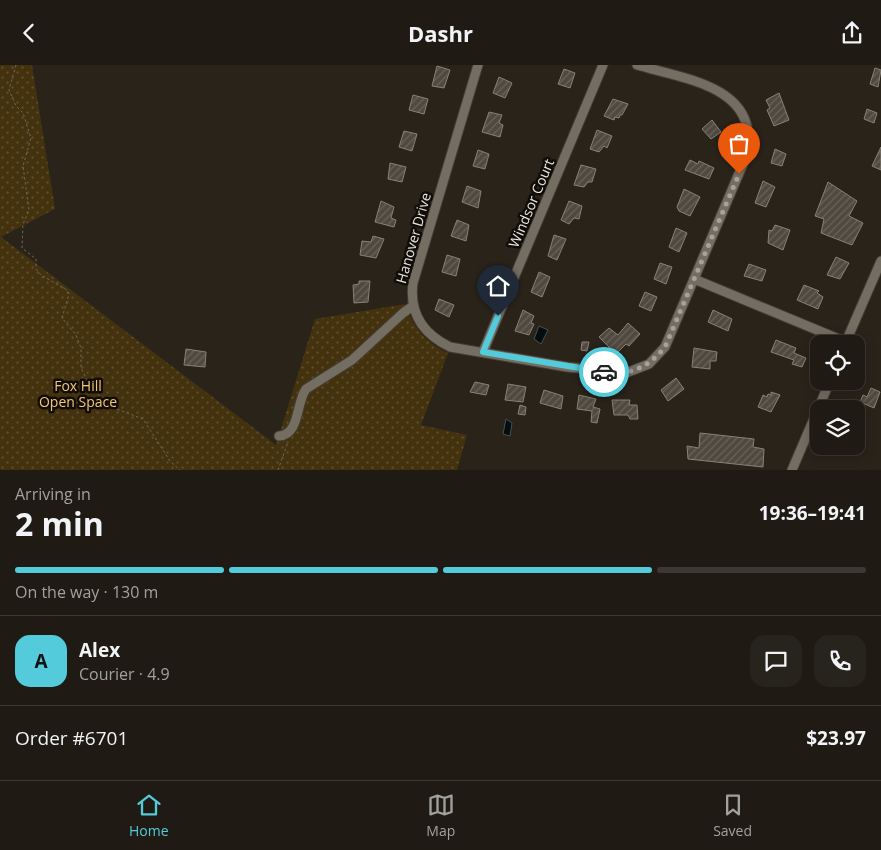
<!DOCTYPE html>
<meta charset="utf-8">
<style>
:root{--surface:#1f1a14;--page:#27231d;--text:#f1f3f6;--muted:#a1a1a0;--line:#3c3834;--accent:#53cbdb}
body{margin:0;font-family:"Open Sans",sans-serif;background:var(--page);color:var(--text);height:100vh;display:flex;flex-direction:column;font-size:19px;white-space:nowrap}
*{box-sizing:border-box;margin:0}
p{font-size:16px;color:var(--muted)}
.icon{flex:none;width:28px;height:28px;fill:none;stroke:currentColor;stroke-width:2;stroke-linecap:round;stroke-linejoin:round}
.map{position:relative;height:405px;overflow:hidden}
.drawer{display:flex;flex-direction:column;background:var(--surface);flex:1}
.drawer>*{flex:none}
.fabs{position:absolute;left:810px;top:270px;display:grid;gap:10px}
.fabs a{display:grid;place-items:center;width:55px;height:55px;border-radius:10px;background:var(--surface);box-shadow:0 2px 12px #0003,0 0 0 1px var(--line);font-size:25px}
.pin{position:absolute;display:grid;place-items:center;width:42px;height:42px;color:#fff;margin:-51px -21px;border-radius:50% 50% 50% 0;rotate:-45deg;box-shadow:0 0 5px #0007}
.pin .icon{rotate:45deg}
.courier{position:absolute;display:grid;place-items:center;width:50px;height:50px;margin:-25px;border:4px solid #53cbdb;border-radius:50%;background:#fff;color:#222;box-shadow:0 1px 6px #0007}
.summary em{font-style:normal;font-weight:700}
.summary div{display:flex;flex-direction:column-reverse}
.summary{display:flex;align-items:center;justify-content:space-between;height:85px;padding:0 15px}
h1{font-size:32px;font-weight:700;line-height:38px}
.bar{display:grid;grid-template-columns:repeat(4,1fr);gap:8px 5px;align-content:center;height:60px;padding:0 15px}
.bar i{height:6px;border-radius:4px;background:var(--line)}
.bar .on{background:var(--accent)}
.bar p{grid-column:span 4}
.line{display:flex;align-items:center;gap:12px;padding:0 15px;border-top:1px solid var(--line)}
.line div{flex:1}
.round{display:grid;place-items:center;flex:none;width:52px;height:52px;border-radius:15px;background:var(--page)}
header{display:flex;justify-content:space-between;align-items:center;height:65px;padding:0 15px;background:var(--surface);font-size:22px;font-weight:700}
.tab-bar{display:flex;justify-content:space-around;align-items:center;height:70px;border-top:1px solid var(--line);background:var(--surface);font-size:14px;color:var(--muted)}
.tab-bar a{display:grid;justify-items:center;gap:2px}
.tab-bar .on{color:var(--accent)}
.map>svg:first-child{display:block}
.park{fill:url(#park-dots)}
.water{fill:#040e10;stroke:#494f4e}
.building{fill:url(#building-hatch);stroke:#888176}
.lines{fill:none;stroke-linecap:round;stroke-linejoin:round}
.minor-casing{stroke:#423d35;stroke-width:11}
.path{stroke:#6e6961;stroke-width:1;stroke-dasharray:2.5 2.5;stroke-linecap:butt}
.minor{stroke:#746d62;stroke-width:9}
.done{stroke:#a6a29b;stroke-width:5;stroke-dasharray:0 9}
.route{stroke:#53cbdb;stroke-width:6}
.labels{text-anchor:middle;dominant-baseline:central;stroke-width:5;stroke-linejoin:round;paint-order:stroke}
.street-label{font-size:14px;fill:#eae6e0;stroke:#100d09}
.park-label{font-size:14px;fill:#f7c66f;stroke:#100d09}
</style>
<header><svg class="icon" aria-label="back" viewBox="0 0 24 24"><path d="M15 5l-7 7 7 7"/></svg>Dashr<svg class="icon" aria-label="share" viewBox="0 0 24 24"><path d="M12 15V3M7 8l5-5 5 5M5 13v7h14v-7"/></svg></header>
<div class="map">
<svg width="881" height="405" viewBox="0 0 881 405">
<defs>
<pattern id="park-dots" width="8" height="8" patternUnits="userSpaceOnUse" patternTransform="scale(1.25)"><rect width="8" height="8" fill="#44320e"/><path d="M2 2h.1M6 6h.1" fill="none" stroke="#5f5031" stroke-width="1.8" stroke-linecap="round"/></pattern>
<pattern id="building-hatch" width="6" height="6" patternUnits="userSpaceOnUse" patternTransform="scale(1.25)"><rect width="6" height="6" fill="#50493f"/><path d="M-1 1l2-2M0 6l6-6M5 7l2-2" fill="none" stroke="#69635a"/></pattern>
</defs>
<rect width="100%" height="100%" fill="#29231a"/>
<!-- park -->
<path class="park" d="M 0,0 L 32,0 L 55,144 L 1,172 L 276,380 L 315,254 L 405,239 C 414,263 425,277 448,288 L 421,360 L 467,370 L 457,405 L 0,405 Z"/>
<!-- water -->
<g class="water">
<polygon points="539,261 548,265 541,279 534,274"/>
<polygon points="506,354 512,358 510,371 503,369"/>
</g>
<!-- building -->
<g class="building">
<polygon points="437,1 450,5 444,23 432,21"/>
<polygon points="875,3 881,5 878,22 870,19"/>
<polygon points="564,4 575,8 570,23 558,19"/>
<polygon points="499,12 512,18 505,33 493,28"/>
<polygon points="779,28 789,55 774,61 767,45 770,43 766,35"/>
<polygon points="413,30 428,34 424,49 409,45"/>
<polygon points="613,34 628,39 622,50 620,50 619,53 615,52 614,55 604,51"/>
<polygon points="867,44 877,48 874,58 864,54"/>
<polygon points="489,47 502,50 499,58 503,60 500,72 482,67"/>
<polygon points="712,55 721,67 711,74 702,64"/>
<polygon points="597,65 612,71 607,83 604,81 599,87 590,84"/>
<polygon points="404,66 417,69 412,86 399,82"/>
<polygon points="881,82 881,105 872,101"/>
<polygon points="775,84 786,89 782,101 771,98"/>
<polygon points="478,85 489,89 485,104 473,101"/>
<polygon points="690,95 698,99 699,96 714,103 709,114 685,105"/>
<polygon points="390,98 406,102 402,117 388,114"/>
<polygon points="581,100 596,104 592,117 588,117 584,122 574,120"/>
<polygon points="763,116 775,122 766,142 755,138"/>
<polygon points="828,117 857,136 849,151 863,158 852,180 821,168 824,154 815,151"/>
<polygon points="467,121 481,126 478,143 462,137"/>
<polygon points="684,124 700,132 690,151 679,146 677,142"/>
<polygon points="381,136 394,142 391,153 396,155 394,162 375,157"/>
<polygon points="569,136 582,141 579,154 574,153 569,159 561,155"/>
<polygon points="457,155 469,160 466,176 451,171"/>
<polygon points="775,160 790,165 783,185 768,178 769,165 772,166"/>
<polygon points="676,163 687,168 679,187 669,182"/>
<polygon points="554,170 566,174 557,195 548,191"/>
<polygon points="373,171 384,174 376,193 360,190 362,176 371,177"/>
<polygon points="447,190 460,194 456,211 442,207"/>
<polygon points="836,192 849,198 840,214 827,210"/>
<polygon points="660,198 672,202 666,219 654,214"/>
<polygon points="749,199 766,205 762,216 744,211"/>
<polygon points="539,207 550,212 542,232 531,227"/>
<polygon points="359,216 370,216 368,237 354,238 353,220 359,219"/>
<polygon points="804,220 819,226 817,228 823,232 818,244 797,235"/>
<polygon points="645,227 657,232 651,246 639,241"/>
<polygon points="439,234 454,240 449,252 435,245"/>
<polygon points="523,245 534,251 531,258 534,259 529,270 515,266"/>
<polygon points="713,245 732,254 728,266 708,257"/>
<polygon points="628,258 640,269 629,281 626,279 616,289 599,272 609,263 618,270"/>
<polygon points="776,275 796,283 794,288 806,293 802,302 792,299 794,295 771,287"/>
<polygon points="582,277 589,277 587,286 581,285"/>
<polygon points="694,283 717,287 716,296 710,296 710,304 692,302"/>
<polygon points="186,284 206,287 205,302 184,300"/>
<polygon points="676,313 684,324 668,336 661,325"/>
<polygon points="475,317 489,320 486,330 470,327"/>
<polygon points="508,319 526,322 523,337 505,335"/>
<polygon points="871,323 880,327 874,343 860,337 863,330 867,332"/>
<polygon points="544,325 563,331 561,344 540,338"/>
<polygon points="771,327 780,330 771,347 758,342 763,330 767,332 768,329 771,330"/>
<polygon points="579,330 596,334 593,342 600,344 597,358 591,357 592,346 577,344"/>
<polygon points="612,335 630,335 629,340 637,340 638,354 630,354 628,350 614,350"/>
<polygon points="520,340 526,342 525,350 518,349"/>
<polygon points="700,368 754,374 753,382 764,384 763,402 688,394 687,381 699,383"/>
</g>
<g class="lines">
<defs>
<g id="minor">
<path d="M 478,0 L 413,218 C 409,249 423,269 450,282 L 567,302 L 626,308 L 649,299 L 665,282 L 746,92 C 763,22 685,14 637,0"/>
<polyline points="694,214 846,277"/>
<polyline points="845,279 881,196"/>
<polyline points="483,287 603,0"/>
<path d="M 279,371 C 300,370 296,337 306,324 L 352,295 L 403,248 L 413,241"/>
<polyline points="792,405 830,316"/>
</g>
</defs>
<!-- minor casing -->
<use href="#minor" class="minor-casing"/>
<!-- path -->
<g class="path">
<polyline points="16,0 9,25 16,41 23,48 31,73 23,101 29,145 23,159 22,183 36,194 36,204 41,210 67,225 69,229 62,253 76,270 81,283 81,303 91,323 111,342 143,354 170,396 180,405"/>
<polyline points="278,405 288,377"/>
</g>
<!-- minor -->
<use href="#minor" class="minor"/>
</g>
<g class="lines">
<!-- done -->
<path class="done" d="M 604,307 C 631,311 648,302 665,282 L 739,109"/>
<!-- route -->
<polyline class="route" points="498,251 483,287 604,307"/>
</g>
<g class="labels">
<!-- street labels -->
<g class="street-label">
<text transform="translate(531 138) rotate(-67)">Windsor Court</text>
<text transform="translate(413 173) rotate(-74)">Hanover Drive</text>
</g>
<!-- park labels -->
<g class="park-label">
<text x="78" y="320">Fox Hill<tspan x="78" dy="16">Open Space</tspan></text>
</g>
</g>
</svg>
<div class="fabs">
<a><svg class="icon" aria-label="locate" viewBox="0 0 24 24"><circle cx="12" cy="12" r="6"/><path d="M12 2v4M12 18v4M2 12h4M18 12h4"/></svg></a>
<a><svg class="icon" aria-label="layers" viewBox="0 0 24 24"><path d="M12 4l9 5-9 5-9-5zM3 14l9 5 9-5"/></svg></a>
</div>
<div class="pin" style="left:739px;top:109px;background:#ea580c"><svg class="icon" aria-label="bag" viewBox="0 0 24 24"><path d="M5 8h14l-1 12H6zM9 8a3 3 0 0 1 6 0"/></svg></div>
<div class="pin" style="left:498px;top:251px;background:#1f2937"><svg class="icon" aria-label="home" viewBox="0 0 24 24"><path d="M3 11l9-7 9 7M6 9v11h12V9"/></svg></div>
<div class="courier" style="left:604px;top:307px"><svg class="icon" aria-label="car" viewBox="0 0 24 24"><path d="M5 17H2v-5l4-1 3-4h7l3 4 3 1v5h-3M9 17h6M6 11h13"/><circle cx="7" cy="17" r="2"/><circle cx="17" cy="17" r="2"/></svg></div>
</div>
<section class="drawer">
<div class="summary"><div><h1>2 min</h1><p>Arriving in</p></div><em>19:36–19:41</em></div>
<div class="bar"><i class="on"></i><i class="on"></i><i class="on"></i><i></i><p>On the way · 130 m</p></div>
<div class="line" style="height:90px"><b class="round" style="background:var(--accent);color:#111">A</b><div><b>Alex</b><p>Courier · 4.9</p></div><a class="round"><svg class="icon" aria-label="chat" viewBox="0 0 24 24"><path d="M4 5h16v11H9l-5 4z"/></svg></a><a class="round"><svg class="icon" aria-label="phone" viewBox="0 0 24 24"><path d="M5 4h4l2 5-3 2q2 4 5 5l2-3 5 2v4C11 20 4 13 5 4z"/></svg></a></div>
<div class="line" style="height:65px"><div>Order #6701</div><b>$23.97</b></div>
</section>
<nav class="tab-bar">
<a class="on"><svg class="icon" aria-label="home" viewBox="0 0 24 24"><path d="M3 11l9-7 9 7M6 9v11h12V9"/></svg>Home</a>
<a><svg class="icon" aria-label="map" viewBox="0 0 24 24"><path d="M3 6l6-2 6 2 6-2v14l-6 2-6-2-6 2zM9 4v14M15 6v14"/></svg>Map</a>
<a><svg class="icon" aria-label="saved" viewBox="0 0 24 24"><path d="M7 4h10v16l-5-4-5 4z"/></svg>Saved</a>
</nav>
